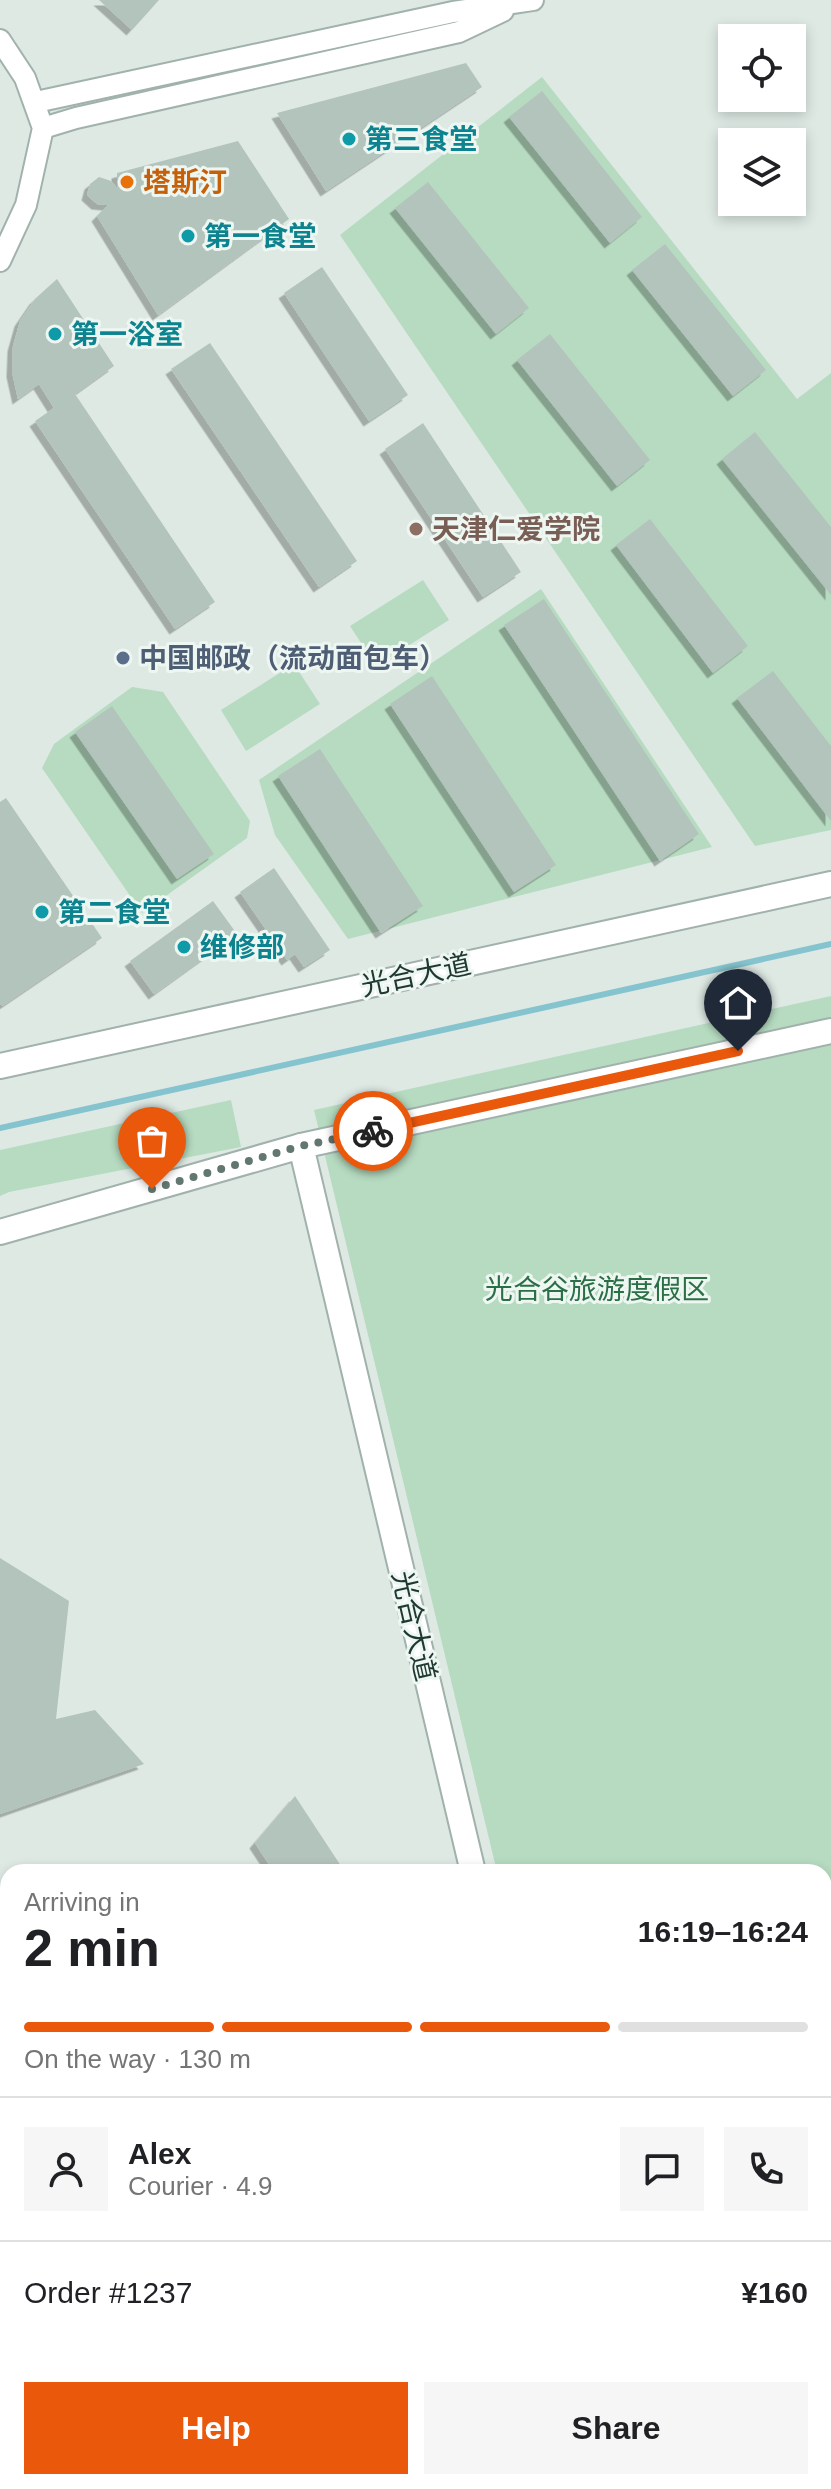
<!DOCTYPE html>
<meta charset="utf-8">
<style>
:root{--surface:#fff;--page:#f6f6f6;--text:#202124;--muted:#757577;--line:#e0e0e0;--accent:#ea580c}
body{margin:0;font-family:Arial,"Noto Sans SC",sans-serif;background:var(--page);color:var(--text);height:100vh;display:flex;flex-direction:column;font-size:30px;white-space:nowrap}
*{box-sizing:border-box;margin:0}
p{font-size:26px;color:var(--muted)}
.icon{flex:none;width:44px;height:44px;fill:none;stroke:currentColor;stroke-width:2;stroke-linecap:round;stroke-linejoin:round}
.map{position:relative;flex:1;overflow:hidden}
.drawer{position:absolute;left:0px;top:1864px;width:832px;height:626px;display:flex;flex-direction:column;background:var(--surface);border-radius:24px 24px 0 0;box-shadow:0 4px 12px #0003}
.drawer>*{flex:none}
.tools{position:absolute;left:718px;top:24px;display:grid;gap:16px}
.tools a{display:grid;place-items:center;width:88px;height:88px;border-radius:0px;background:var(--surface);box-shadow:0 4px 12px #0003;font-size:40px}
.pin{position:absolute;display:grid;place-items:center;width:68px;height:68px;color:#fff;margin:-82px -34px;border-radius:50% 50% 50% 0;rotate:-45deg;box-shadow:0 0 8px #0007}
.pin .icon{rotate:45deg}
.courier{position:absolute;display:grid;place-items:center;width:80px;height:80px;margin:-40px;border:6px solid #ea580c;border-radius:50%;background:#fff;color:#222;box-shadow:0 2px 10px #0007}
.head em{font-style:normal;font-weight:600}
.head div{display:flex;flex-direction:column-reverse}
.head{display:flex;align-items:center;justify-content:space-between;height:136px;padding:0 24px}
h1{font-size:52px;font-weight:600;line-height:60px}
.bar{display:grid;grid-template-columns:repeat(4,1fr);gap:12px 8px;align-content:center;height:96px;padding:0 24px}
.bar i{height:10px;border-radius:6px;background:var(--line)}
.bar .on{background:var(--accent)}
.bar p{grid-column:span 4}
.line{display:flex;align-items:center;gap:20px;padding:0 24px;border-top:2px solid var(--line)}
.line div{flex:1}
.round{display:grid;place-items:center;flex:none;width:84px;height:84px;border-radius:0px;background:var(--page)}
.button{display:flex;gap:16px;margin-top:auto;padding:16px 24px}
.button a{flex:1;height:92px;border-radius:0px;background:var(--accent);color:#fff;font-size:32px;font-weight:600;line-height:92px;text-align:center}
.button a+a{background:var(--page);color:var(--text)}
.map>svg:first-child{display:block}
.green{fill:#b6dbc0}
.water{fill:#85c4cf}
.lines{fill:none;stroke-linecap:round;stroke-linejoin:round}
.stream{stroke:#85c4cf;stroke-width:6}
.building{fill:#b3c4bd;filter:url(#shadow)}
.minor-casing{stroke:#a1b1ab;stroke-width:24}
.tertiary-casing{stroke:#a1b1ab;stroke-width:28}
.minor{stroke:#fff;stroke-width:20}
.tertiary{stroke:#fff;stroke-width:24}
.done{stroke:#627770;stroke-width:8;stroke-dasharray:0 14.4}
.route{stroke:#ea580c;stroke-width:10}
.culture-dot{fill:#0f9aa8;stroke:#eef6f2;stroke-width:3}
.food-dot{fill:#e8710a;stroke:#eef6f2;stroke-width:3}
.education-dot{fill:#8d6e63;stroke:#eef6f2;stroke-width:3}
.service-dot{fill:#5c6f8a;stroke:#eef6f2;stroke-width:3}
.labels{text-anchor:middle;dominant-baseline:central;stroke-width:6;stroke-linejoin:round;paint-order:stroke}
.culture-label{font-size:28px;font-weight:bold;fill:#0d838f;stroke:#eef6f2;text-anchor:start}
.food-label{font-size:28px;font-weight:bold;fill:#c56008;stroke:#eef6f2;text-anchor:start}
.education-label{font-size:28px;font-weight:bold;fill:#785e54;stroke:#eef6f2;text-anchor:start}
.service-label{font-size:28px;font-weight:bold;fill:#4e5e75;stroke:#eef6f2;text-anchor:start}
.street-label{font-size:28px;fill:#1f3932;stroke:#eef6f2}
.park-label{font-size:28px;fill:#2a6f45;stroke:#eef6f2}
</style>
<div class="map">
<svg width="831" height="2489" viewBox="0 0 831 2489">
<defs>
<filter id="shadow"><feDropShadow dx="-5.5" dy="5.5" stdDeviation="0" flood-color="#0004"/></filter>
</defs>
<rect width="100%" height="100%" fill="#dee9e4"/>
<!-- green -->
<g class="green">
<polygon points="542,77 797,399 831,373 831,830 755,846 340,235"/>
<polygon points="423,580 449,620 376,666 350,626"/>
<polygon points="541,589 712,847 348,939 275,835 259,780"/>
<polygon points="294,664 320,704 246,751 221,710"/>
<polygon points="132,687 163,692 250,821 247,838 142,913 42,768 54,744"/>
<polygon points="831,996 831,2489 645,2489 644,2482 824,2482 824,1872 497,1872 314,1110"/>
<polygon points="231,1100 241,1147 9,1192 0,1196 0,1150"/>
</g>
<!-- water -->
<polygon class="water" points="0,1975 8,1987 8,2330 0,2297"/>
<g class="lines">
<!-- stream -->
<polyline class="stream" points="0,1128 831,944"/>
</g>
<!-- building -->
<g class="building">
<polygon points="99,0 159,0 132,30"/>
<polygon points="466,63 482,87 326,191 277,113"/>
<polygon points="542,91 642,217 610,243 509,117"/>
<polygon points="238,141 289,219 158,315 97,216 108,205 97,204 87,195 90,184 99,177 111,181 117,188 117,173"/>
<polygon points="428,182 529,308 496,334 395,208"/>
<polygon points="665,244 766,370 733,396 632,270"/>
<polygon points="322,267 408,395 369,421 284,293"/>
<polygon points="57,279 114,366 75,394 215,602 175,629 35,421 54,408 39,384 18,399 12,372 13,346 20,321 35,299"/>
<polygon points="550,334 650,460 617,486 517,360"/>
<polygon points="210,343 357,561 319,587 171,369"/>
<polygon points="423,423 521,572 483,597 385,449"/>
<polygon points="755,432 831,527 831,595 722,459"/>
<polygon points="650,519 748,646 713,673 616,545"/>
<polygon points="544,599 699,834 660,861 504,625"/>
<polygon points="773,671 831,746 831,821 737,698"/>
<polygon points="432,676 556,865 514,892 390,704"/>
<polygon points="112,706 214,854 177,879 75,732"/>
<polygon points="320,749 423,906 381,933 278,776"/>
<polygon points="6,798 102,938 2,1006 0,1003 0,802"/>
<polygon points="274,868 330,950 304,967 295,954 287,960 240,892"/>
<polygon points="213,901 237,934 154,994 130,961"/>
<polygon points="0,1558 69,1601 56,1719 95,1710 144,1764 0,1814"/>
<polygon points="295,1796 345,1872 274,1872 255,1843"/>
<polygon points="831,2185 831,2489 690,2489 688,2482 824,2482 824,2186"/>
<polygon points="8,2425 8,2482 26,2482 27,2489 0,2489 0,2426"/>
</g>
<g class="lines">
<defs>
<g id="minor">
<polyline points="0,40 25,78 43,128 26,205 0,261"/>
<polyline points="36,102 453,12 533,0"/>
<polyline points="43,128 76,118 459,32 503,11"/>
</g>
<g id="tertiary">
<polyline points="0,1066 831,884"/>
<polyline points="301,1146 473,1872"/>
<polyline points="0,1232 301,1146 831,1031"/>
<polyline points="613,2482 615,2489"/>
</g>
</defs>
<!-- minor casing -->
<use href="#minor" class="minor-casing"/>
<!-- tertiary casing -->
<use href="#tertiary" class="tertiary-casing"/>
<!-- minor -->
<use href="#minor" class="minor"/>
<!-- tertiary -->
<use href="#tertiary" class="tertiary"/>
</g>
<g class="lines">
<!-- done -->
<polyline class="done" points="152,1189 301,1146 373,1131"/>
<!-- route -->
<polyline class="route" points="373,1131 738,1051"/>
</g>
<!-- markers -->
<g class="culture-dot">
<circle cx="349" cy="139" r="8"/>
<circle cx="188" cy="236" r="8"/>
<circle cx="55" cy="334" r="8"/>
<circle cx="42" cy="912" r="8"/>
<circle cx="184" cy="947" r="8"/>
</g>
<circle class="food-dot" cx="127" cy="182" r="8"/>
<circle class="education-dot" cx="416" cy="529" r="8"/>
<circle class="service-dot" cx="123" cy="658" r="8"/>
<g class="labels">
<!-- culture labels -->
<g class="culture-label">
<text x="365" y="139">第三食堂</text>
<text x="204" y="236">第一食堂</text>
<text x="71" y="334">第一浴室</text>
<text x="58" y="912">第二食堂</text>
<text x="200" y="947">维修部</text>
</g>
<!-- food labels -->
<g class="food-label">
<text x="143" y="182">塔斯汀</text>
</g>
<!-- education labels -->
<g class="education-label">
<text x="432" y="529">天津仁爱学院</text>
</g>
<!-- service labels -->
<g class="service-label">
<text x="139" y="658">中国邮政（流动面包车）</text>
</g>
<!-- street labels -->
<g class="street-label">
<text transform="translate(416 975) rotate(-12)">光合大道</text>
<text transform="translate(414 1626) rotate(77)">光合大道</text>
</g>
<!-- park labels -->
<g class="park-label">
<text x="597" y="1289">光合谷旅游度假区</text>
</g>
</g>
</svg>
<div class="tools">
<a><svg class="icon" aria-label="locate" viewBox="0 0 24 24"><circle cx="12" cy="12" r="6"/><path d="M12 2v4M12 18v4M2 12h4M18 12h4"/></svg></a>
<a><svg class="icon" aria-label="layers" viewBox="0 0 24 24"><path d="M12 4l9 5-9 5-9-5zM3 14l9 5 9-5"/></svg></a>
</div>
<div class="pin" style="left:152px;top:1189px;background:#ea580c"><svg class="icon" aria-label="bag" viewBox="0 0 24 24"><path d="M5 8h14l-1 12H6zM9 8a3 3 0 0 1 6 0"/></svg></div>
<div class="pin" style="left:738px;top:1051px;background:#1f2937"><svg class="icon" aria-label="home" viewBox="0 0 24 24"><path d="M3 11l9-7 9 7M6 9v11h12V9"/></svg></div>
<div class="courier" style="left:373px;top:1131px"><svg class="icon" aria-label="bike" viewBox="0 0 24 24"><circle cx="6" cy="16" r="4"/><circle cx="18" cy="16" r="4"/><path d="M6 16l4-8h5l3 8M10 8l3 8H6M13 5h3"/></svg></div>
<section class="drawer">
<div class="head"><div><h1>2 min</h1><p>Arriving in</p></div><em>16:19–16:24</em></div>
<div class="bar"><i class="on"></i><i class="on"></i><i class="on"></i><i></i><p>On the way · 130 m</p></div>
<div class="line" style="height:144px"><a class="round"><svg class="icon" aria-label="person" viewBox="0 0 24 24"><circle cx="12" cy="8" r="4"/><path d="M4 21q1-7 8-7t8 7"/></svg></a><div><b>Alex</b><p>Courier · 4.9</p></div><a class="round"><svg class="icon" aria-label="chat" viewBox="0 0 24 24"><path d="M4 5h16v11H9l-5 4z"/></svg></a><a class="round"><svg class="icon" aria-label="phone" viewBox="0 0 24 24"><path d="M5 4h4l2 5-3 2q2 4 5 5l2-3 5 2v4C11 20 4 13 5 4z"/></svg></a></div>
<div class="line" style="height:104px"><div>Order #1237</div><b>¥160</b></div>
<div class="button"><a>Help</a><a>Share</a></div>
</section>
</div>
